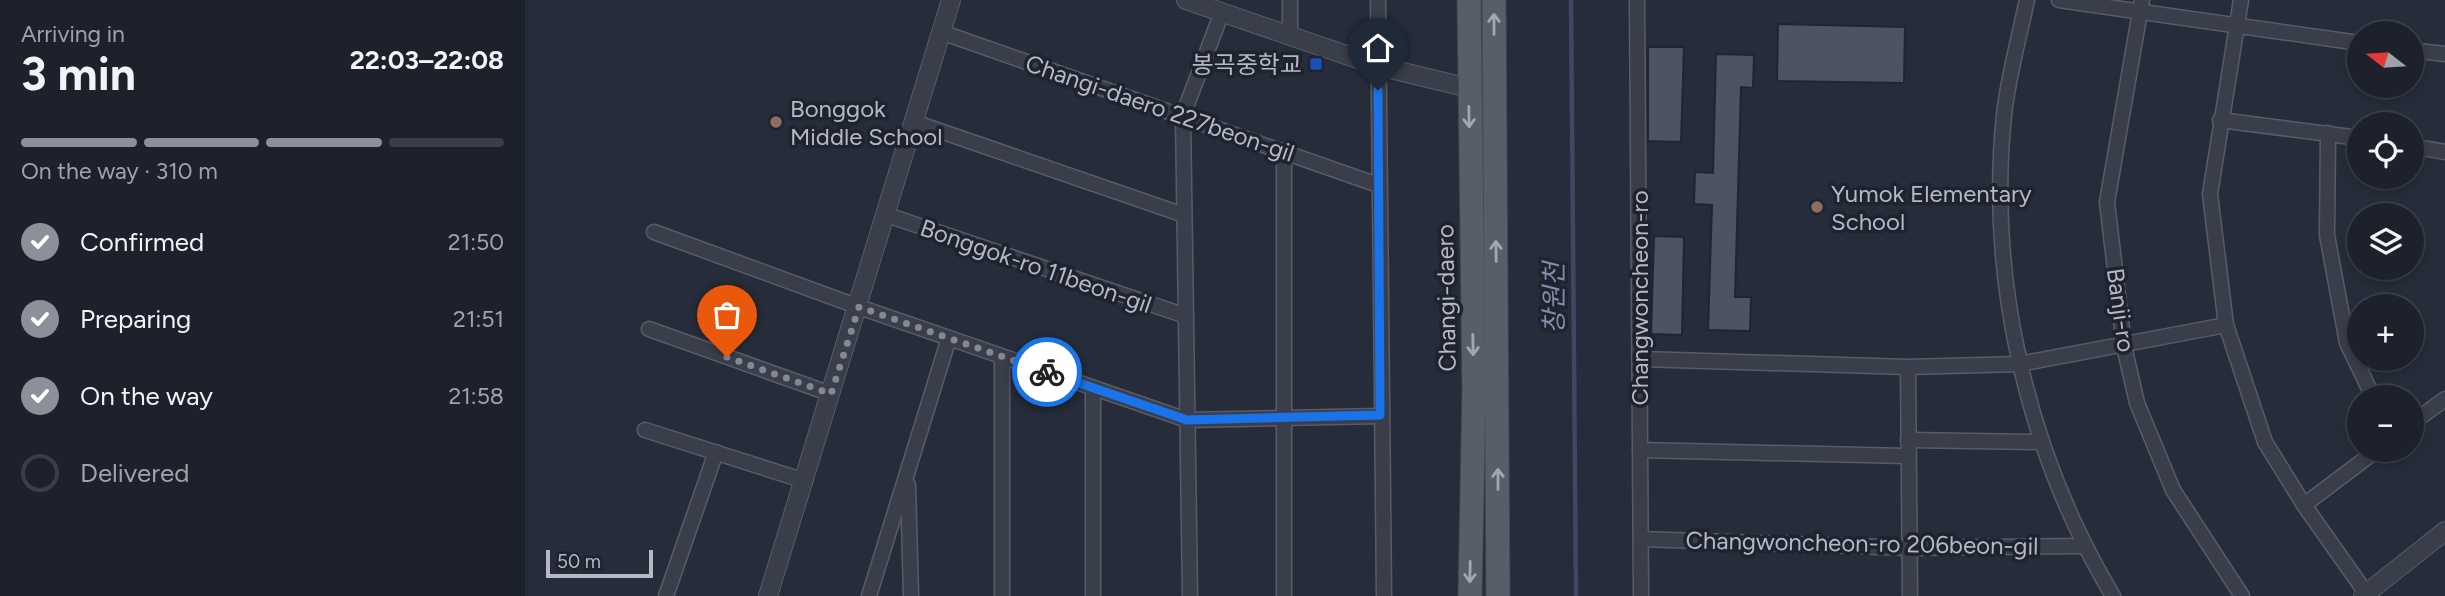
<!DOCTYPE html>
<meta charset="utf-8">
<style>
:root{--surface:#1c212b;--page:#252933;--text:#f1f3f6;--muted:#a0a3a9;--line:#3a3e47;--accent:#8c9099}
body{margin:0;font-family:Figtree,"Noto Sans KR",sans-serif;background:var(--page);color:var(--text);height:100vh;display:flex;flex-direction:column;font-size:26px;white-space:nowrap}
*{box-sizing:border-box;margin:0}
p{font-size:23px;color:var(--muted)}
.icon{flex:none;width:38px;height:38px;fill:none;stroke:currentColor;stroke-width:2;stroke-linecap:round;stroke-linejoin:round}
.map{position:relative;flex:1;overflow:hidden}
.sheet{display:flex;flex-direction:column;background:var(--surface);width:525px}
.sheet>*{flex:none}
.needle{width:46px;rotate:287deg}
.buttons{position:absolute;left:1822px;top:21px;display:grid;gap:14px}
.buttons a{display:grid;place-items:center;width:77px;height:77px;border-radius:50%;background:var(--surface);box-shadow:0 4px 10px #0003,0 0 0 2px var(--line);font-size:35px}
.scale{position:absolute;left:21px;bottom:18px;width:107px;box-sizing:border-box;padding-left:7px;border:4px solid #b5b9c5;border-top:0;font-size:19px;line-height:24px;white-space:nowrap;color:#b5b9c5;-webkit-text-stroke:5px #1f232f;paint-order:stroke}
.pin{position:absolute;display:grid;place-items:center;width:60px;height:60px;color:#fff;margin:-72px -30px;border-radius:50% 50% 50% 0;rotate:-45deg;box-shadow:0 0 7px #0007}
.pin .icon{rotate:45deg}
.courier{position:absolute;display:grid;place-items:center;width:70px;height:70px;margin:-35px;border:5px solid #1a73e8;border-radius:50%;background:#fff;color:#222;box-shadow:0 2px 9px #0007}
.overview em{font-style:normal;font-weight:700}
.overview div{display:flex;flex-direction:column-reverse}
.overview{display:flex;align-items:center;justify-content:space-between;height:119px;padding:0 21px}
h1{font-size:46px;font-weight:700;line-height:52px}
.bar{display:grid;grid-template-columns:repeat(4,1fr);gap:10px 7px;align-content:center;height:84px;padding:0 21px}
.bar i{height:9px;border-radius:5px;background:var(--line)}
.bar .on{background:var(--accent)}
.bar p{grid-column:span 4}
ol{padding:0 21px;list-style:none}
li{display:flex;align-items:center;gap:21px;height:77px}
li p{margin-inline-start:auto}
li .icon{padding:7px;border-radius:50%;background:var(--accent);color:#fff;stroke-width:4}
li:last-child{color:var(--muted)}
li i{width:38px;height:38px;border:4px solid var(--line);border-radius:50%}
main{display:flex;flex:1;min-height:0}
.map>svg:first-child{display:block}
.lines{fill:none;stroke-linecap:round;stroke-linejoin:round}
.stream{stroke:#3e4860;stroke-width:4.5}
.building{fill:#4d5363;stroke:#212531;stroke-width:2}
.minor-casing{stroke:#585c68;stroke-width:17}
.tertiary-casing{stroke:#585c68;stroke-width:20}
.primary-casing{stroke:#434753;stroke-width:25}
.minor{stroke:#3a3e4a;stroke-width:14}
.tertiary{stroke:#3a3e4a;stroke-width:18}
.primary{stroke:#585d6a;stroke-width:23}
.oneway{stroke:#a2a7b3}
.done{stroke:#838894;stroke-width:7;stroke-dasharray:0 12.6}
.route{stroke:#1a73e8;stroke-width:9}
.transit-dot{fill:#1a4fb4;stroke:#1f232f;stroke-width:2.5}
.education-dot{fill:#8d6e63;stroke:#1f232f;stroke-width:2.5}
.labels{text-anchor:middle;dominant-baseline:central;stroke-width:7;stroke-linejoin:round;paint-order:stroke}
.poi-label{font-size:24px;fill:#b5b9c5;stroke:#1f232f;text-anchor:start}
.street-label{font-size:24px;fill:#b5b9c5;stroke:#1f232f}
.water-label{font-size:26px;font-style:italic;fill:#818daa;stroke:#1f232f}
</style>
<main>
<section class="sheet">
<div class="overview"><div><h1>3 min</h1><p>Arriving in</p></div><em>22:03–22:08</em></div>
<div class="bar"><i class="on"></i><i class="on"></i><i class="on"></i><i></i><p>On the way · 310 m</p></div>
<ol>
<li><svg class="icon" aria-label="check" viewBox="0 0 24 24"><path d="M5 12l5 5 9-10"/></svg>Confirmed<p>21:50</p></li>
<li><svg class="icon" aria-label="check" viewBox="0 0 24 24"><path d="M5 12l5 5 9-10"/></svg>Preparing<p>21:51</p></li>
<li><svg class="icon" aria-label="check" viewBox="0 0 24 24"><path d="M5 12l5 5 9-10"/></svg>On the way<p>21:58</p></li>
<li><i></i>Delivered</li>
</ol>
</section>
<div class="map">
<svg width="1920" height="596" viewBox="0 0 1920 596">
<rect width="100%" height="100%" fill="#262c39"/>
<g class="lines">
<!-- stream -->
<polyline class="stream" points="1046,0 1051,596"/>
</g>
<!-- building -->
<g class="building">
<polygon points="1253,24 1380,27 1379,83 1252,81"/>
<polygon points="1123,47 1159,47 1156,142 1123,141"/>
<polygon points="1191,54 1229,55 1228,88 1216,87 1210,297 1226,297 1225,331 1183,330 1187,205 1169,204 1170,172 1188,173"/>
<polygon points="1129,236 1159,237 1157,335 1126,334"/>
</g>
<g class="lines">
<defs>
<g id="minor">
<polyline points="853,0 859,596"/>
<polyline points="1112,0 1116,596"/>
<path d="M 1502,0 C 1494,38 1483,77 1479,115 C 1462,281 1503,454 1588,596"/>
<polyline points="1534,0 1834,43"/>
<polyline points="1617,0 1582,202 1599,346 1612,403 1648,490 1717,596"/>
<polyline points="1716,0 1685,194 1701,325 1740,442 1779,505 1841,593"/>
<polyline points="416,32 853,185"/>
<polyline points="765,35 765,0"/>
<polyline points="1886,50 1920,54"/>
<polyline points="1695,120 1834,138"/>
<polyline points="389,122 659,215"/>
<polyline points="1803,133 1802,235 1822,343 1848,397"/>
<polyline points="1886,146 1920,152"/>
<polyline points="759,151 759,596"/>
<polyline points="362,215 661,316"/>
<polyline points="129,232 334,307 662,420 855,416"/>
<polyline points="124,329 306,394"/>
<polyline points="1115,359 1383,367 1494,364 1701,325"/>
<polyline points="1383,367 1385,596"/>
<polyline points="1886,424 1920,399"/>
<polyline points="120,430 280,481"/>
<polyline points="1383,440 1516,442"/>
<polyline points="1115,450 1382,456"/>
<polyline points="383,485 386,596"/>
<polyline points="1779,505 1852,450"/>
<polyline points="1116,539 1385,548 1559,546"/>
<polyline points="141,596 191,452"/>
<polyline points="344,596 424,338"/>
<polyline points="477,596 477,357"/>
<polyline points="568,596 568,388"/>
<polyline points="665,596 658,115 697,12"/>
</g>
<g id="tertiary">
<polyline points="661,0 853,66 944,88"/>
<polyline points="243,596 426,0"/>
<polyline points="1838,596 1920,531"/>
</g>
<g id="primary">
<polyline points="944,0 949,390 945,596"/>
<polyline points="969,0 973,596"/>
</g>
</defs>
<!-- minor casing -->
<use href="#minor" class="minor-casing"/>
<!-- tertiary casing -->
<use href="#tertiary" class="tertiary-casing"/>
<!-- primary casing -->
<use href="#primary" class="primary-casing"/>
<!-- minor -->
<use href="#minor" class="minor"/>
<!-- tertiary -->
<use href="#tertiary" class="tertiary"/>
<!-- primary -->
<use href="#primary" class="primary"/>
</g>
<!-- one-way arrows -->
<defs><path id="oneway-shaft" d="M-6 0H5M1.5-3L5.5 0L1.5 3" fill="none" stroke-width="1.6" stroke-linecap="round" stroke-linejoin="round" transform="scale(1.75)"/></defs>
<g class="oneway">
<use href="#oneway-shaft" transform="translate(969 24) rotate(-90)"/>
<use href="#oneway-shaft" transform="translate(944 117) rotate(89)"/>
<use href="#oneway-shaft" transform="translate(971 251) rotate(-91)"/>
<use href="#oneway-shaft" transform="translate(948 345) rotate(89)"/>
<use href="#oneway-shaft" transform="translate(973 479) rotate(-90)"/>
<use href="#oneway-shaft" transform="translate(945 572) rotate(91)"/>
</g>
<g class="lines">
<!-- done -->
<polyline class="done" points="202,357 306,394 334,307 522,372"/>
<!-- route -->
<polyline class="route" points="522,372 662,420 855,415 853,90"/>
</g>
<!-- markers -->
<rect class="transit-dot" x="784" y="57" width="14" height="14" rx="3.5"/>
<g class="education-dot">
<circle cx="251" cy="122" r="7"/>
<circle cx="1292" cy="207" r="7"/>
</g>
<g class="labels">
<!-- poi labels -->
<g class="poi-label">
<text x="777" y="64" text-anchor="end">봉곡중학교</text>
<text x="265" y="108">Bonggok<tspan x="265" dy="28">Middle School</tspan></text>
<text x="1306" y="193">Yumok Elementary<tspan x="1306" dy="28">School</tspan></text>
</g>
<!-- street labels -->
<g class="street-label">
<text transform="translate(635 108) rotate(19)">Changi-daero 227beon-gil</text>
<text transform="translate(511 266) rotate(19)">Bonggok-ro 11beon-gil</text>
<text transform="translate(921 298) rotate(-91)">Changi-daero</text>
<text transform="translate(1114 298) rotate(-90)">Changwoncheon-ro</text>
<text transform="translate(1596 310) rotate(82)">Banji-ro</text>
<text transform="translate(1337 543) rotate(1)">Changwoncheon-ro 206beon-gil</text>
</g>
<!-- water labels -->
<g class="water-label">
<text transform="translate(1029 298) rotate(-90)">창원천</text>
</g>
</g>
</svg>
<div class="buttons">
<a><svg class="needle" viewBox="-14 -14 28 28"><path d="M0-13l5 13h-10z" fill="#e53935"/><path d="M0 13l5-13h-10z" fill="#a0a3a9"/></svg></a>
<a><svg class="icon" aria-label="locate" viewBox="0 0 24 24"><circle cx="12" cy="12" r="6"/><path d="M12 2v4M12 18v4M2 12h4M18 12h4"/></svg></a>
<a><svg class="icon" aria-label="layers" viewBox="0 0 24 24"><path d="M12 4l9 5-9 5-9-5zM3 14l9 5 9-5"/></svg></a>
<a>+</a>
<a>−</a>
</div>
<div class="scale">50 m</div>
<div class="pin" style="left:202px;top:357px;background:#ea580c"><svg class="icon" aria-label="bag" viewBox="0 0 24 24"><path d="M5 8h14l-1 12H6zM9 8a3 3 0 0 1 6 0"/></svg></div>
<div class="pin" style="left:853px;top:90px;background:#1f2937"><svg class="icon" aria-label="home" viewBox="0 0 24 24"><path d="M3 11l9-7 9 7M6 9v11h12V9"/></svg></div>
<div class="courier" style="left:522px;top:372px"><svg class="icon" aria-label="bike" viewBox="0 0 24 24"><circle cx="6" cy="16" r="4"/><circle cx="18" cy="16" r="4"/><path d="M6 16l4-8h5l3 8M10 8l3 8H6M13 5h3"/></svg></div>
</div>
</main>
